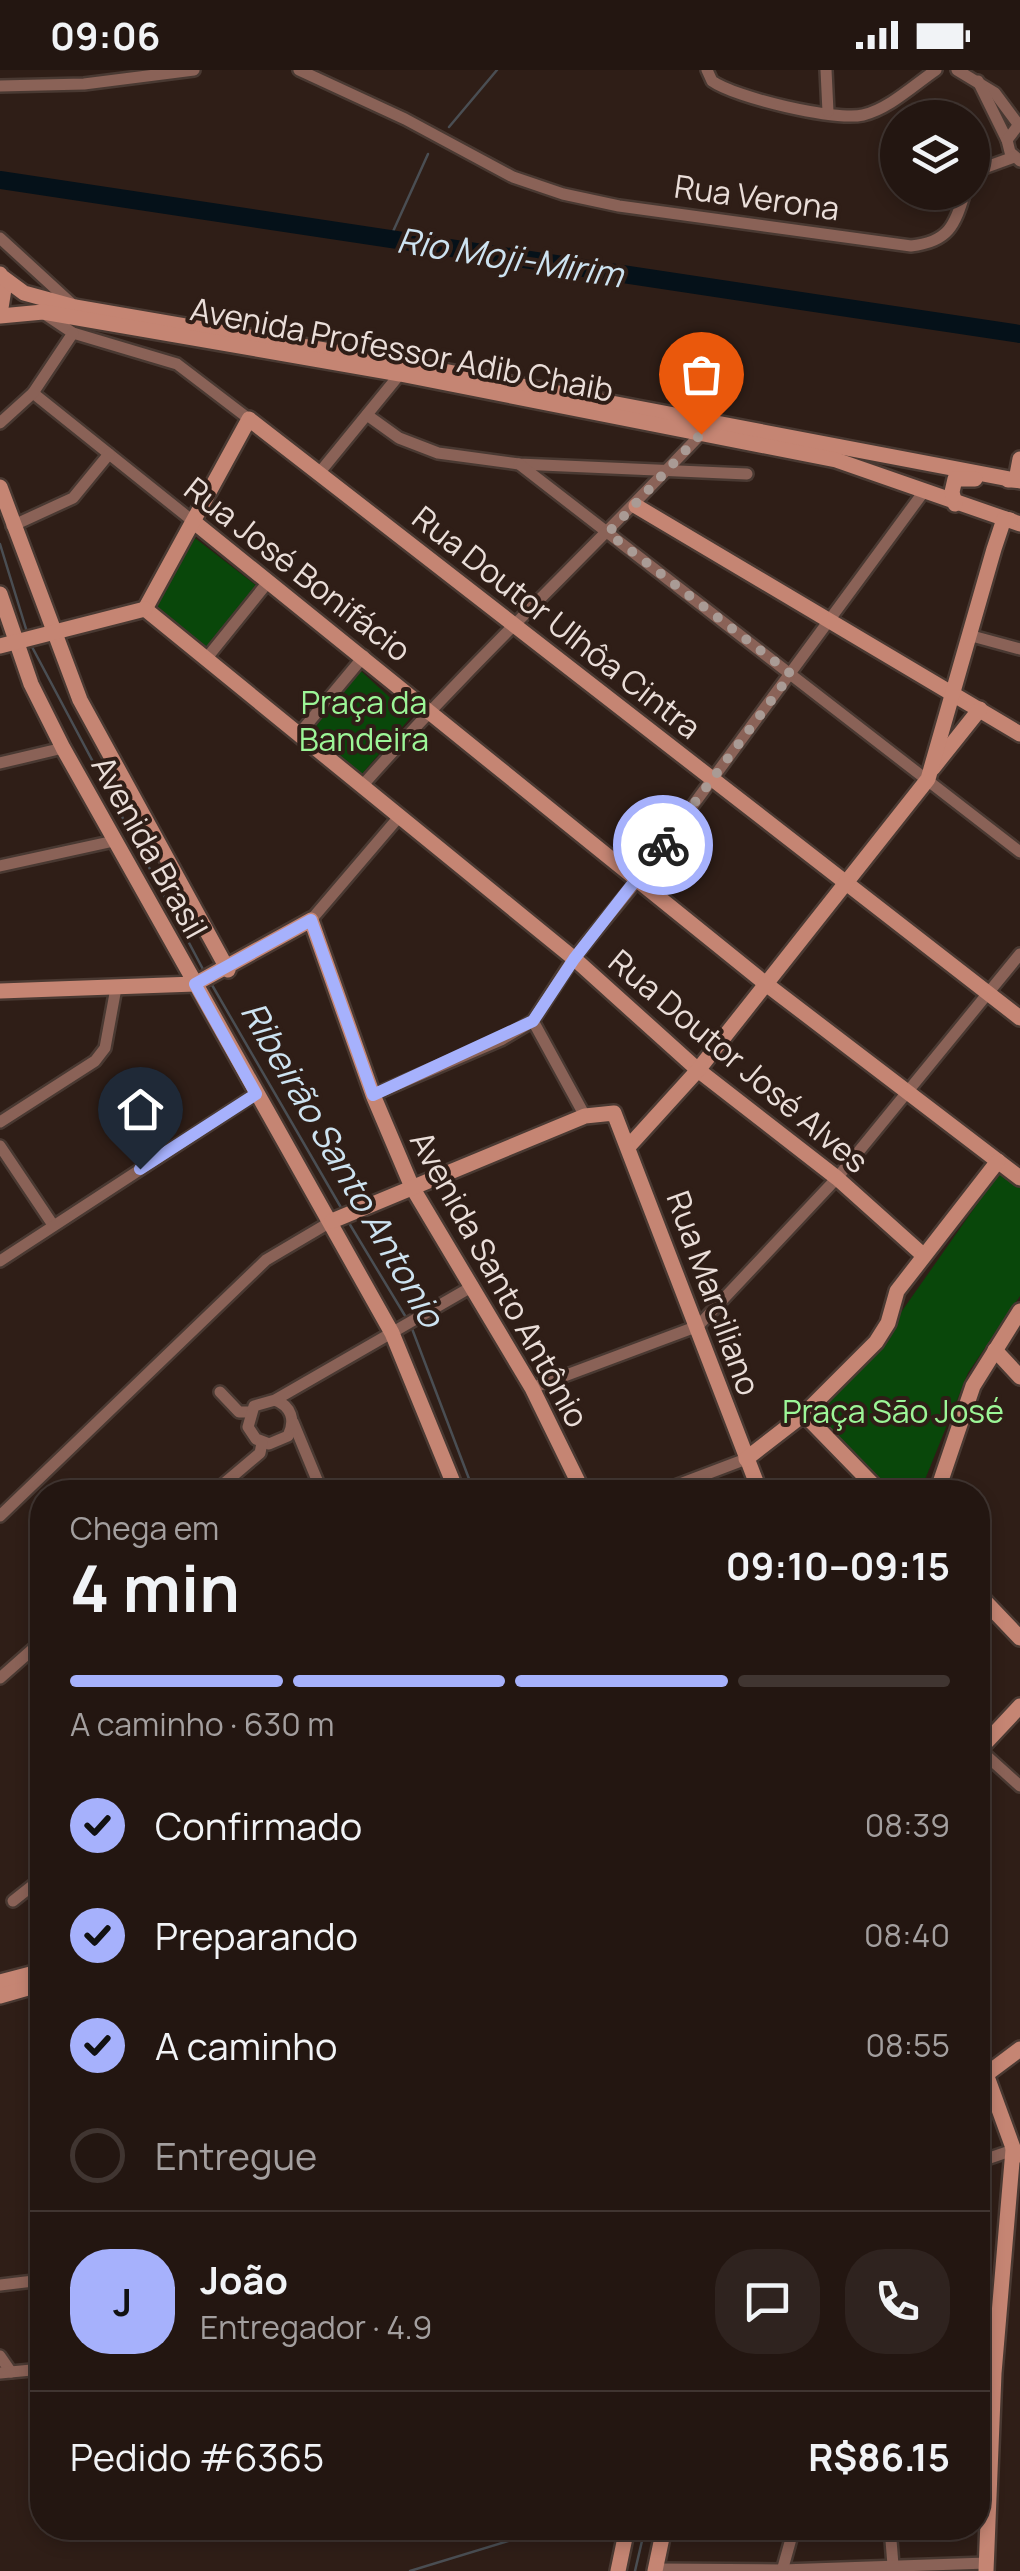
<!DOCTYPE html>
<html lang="pt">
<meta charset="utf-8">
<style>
:root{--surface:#231611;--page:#2f231f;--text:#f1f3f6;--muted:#a39f9f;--line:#403531;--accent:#a6b1fc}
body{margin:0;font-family:Manrope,sans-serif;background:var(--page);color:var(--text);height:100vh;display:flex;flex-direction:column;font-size:38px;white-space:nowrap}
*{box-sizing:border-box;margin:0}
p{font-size:32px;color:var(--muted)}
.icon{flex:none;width:55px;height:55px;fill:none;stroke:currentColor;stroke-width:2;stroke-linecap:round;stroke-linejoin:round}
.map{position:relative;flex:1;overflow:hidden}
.details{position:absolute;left:30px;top:1410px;width:960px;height:1060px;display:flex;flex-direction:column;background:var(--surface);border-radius:40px;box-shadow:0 5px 15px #0003,0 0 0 2px var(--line)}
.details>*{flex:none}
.fabs{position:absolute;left:880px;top:30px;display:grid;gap:20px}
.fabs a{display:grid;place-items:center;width:110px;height:110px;border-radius:50%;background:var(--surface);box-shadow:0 5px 15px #0003,0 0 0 2px var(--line);font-size:50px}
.pin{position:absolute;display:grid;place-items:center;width:85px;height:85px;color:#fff;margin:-102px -42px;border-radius:50% 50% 50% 0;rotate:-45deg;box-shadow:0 0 10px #0007}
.pin .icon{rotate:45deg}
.courier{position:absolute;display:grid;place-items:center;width:100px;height:100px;margin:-50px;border:8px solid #a6b1fc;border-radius:50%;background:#fff;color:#222;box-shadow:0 2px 12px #0007}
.head em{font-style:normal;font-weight:700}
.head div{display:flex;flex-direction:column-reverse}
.head{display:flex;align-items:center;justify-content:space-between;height:170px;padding:0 40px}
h1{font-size:65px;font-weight:700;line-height:75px}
.bar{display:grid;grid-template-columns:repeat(4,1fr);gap:15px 10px;align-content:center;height:120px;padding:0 40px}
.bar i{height:12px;border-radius:8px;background:var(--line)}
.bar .active{background:var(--accent)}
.bar p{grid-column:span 4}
.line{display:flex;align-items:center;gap:25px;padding:0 40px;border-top:2px solid var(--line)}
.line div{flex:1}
.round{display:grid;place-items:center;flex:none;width:105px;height:105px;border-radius:40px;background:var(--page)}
ol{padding:0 40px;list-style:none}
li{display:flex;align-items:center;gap:30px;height:110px}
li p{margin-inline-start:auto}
li .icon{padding:10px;border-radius:50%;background:var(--accent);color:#111;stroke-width:4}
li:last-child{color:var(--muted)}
li i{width:55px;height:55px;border:5px solid var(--line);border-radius:50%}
.status{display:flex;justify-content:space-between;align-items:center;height:70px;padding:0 50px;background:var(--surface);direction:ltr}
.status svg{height:28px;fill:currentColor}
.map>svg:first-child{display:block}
.green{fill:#09470a}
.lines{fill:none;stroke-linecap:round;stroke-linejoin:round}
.stream{stroke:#4a4e53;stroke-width:2.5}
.river{stroke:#051119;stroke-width:18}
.street-casing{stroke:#493932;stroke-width:16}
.secondary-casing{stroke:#493932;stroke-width:20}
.street{stroke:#8a6257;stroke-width:11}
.secondary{stroke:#c58573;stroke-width:15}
.done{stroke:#a99b95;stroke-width:10;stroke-dasharray:0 18}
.route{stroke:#a6b1fc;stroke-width:12}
.labels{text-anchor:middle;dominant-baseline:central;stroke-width:8;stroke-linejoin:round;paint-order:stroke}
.street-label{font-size:32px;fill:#eaded9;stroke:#2f1e17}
.park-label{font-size:32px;fill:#9cf697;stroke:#2f1e17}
.water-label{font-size:35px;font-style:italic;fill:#cde3f1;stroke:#2f1e17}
</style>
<div class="status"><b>09:06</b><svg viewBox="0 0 49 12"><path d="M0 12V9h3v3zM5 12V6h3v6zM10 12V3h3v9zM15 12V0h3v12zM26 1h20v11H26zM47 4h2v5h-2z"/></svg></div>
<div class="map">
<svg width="1020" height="2501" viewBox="0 0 1020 2501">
<rect width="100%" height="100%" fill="#2f1e17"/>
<!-- green -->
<g class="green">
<polygon points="195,468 257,516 206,578 155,537"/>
<polygon points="361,601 411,647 361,705 311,662"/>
<polygon points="1001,1100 1020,1115 1020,1226 968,1303 920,1422 890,1422 814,1344 890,1258"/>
</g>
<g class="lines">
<!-- stream -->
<g class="stream">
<polyline points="449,57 497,0"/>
<polyline points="391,166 428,84"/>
<polyline points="0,474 27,562"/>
<polyline points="31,575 205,903"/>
<polyline points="212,915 343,1141"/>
<polyline points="349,1153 407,1249"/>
<polyline points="411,1256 474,1422"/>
<polyline points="410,2501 551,2458"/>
<polyline points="635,2501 645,2458"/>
</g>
<!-- river -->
<polyline class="river" points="0,110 1020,264"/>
<defs>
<g id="street">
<path d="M 299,0 L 405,49 L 513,107 L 563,124 L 619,136 L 911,176 C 948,172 955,156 965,122"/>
<path d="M 707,0 L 712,11 C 736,28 835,51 863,45 C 889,39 914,15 936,0"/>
<polyline points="826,0 828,42"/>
<polyline points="957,0 995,23 1018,54"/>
<polyline points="978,11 1007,70"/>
<polyline points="0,16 84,14 194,0"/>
<polyline points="1020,53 1007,70 1010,82 1020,91"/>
<polyline points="972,108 981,99 1014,87"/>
<polyline points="0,168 72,234"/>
<polyline points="46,245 73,263 177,294 249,349"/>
<polyline points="33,323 194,452"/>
<polyline points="367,345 399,368 438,383 519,394 747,404"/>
<polyline points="0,353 33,323 73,263"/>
<polyline points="519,394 1020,782"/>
<polyline points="320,402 400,304"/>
<polyline points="12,456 73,428 109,384"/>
<polyline points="972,566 1020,579"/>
<polyline points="206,589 268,512"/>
<polyline points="299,664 364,586"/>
<polyline points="0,693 63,678"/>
<path d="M 362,716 C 470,594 589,483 701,364"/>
<polyline points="0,796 114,771"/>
<polyline points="311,850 398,748"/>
<polyline points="533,951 585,1046"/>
<polyline points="373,1025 501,970 533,951 573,889 638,810 925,420"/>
<polyline points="0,1052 95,991 105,978 116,918"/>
<polyline points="0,1076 53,1155"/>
<polyline points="0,1191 256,1024"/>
<polyline points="532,1318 698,1256 837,1108 1020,884"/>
<polyline points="220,1322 239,1342 250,1342"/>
<path d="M 275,1330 C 291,1336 296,1350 288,1366 L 269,1374 L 256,1369 L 248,1357 L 254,1336 L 275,1330 L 473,1216"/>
<polyline points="293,1352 322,1422"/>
<polyline points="214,1422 260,1383 262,1373"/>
<polyline points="659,1422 746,1389"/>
<polyline points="0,1446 266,1190 332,1151"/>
<polyline points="0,1608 42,1571"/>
<polyline points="978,1678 1020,1716"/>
<polyline points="13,1831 42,1808"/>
<polyline points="978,2092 1013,2080"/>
<polyline points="0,2215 42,2210"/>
<polyline points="0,2286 11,2302"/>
<polyline points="0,2303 42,2299"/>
<polyline points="978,2307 994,2303"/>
<polyline points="890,2458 893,2495"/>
<polyline points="655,2499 782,2500 987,2493"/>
<polyline points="782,2501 794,2458"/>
</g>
<g id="secondary">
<polyline points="0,204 4,219 0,244"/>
<polyline points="1,206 24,223 75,237 401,293 1020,411"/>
<polyline points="0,246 43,242 400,304 836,390 1020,454"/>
<polyline points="1008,410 1016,410 1020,389"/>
<polyline points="0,417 80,630 228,900"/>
<polyline points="955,434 952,422 955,409 975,409"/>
<polyline points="636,436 1020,664"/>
<polyline points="194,452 766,914 1020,1108"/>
<polyline points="0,524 31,614 63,678 392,1263 457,1422"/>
<polyline points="145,539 249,349 1020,948"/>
<polyline points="145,539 577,891 698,1000 837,1108 923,1185"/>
<polyline points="0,576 145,539"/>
<polyline points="933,698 980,639"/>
<polyline points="0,921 195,914 311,850 373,1025 412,1117 532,1318 583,1422"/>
<polyline points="629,1076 698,1000 928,709 994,479 1004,449 1010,450"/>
<polyline points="332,1151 585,1046 614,1043 760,1422"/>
<polyline points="995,1280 1020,1307"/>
<polyline points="804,1344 880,1422"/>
<polyline points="746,1389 804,1344 876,1272 888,1253 897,1221 998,1091"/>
<polyline points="937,1422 973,1316 1020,1241"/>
<polyline points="978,1524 1020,1568"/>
<polyline points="978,1681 1020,1636"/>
<polyline points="0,1912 42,1901"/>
<polyline points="0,1926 42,1914"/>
<polyline points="978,1982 1016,2086"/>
<polyline points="980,2009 1020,1979"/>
<polyline points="618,2501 627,2458"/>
<polyline points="655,2501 664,2458"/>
<polyline points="986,2501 994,2303 1013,2080"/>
</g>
</defs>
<!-- street casing -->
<use href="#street" class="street-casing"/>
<!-- secondary casing -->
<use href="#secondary" class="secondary-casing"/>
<!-- street -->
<use href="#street" class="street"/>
<!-- secondary -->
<use href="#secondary" class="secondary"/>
</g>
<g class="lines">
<!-- done -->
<polyline class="done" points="663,775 791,604 608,463 701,364"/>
<!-- route -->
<polyline class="route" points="140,1099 256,1024 195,914 311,850 373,1025 533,951 574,889 663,775"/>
</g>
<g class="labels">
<!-- street labels -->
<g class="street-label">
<text transform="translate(757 127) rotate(8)">Rua Verona</text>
<text transform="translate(402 279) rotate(11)">Avenida Professor Adib Chaib</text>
<text transform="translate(298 499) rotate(38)">Rua José Bonifácio</text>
<text transform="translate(557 552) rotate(38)">Rua Doutor Ulhôa Cintra</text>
<text transform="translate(150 777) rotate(61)">Avenida Brasil</text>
<text transform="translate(739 991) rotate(40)">Rua Doutor José Alves</text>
<text transform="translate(500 1209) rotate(61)">Avenida Santo Antônio</text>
<text transform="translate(714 1223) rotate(70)">Rua Marciliano</text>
</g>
<!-- park labels -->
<g class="park-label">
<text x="364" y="632">Praça da<tspan x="364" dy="37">Bandeira</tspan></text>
<text x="893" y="1341">Praça São José</text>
</g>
<!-- water labels -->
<g class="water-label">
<text transform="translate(510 187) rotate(9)">Rio Moji-Mirim</text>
<text transform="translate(343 1094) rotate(60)">Ribeirão Santo Antonio</text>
</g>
</g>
</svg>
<div class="fabs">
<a><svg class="icon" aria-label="layers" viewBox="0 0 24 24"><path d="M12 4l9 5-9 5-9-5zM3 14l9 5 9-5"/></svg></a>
</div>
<div class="pin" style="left:701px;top:364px;background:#ea580c"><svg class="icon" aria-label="bag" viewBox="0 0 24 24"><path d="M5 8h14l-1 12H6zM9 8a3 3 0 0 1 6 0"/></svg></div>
<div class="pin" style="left:140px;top:1099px;background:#1f2937"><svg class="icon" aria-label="home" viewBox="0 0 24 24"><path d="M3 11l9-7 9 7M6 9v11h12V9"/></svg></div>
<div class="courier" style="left:663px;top:775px"><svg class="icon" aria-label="bike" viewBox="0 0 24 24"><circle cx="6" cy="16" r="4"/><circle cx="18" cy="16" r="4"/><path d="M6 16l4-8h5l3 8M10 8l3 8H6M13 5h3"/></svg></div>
<section class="details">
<div class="head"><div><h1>4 min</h1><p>Chega em</p></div><em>09:10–09:15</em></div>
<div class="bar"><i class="active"></i><i class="active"></i><i class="active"></i><i></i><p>A caminho · 630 m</p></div>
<ol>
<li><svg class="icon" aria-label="check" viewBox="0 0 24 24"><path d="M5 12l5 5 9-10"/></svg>Confirmado<p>08:39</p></li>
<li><svg class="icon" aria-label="check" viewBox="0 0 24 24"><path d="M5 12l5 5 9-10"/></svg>Preparando<p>08:40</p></li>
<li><svg class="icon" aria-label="check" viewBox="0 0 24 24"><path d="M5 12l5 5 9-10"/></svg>A caminho<p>08:55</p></li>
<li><i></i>Entregue</li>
</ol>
<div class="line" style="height:180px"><b class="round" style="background:var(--accent);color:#111">J</b><div><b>João</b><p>Entregador · 4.9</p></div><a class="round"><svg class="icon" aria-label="chat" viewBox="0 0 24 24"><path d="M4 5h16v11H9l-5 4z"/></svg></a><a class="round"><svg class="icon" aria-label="phone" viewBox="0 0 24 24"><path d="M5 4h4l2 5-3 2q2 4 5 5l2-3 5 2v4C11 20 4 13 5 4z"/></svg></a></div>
<div class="line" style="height:130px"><div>Pedido #6365</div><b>R$86.15</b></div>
</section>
</div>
